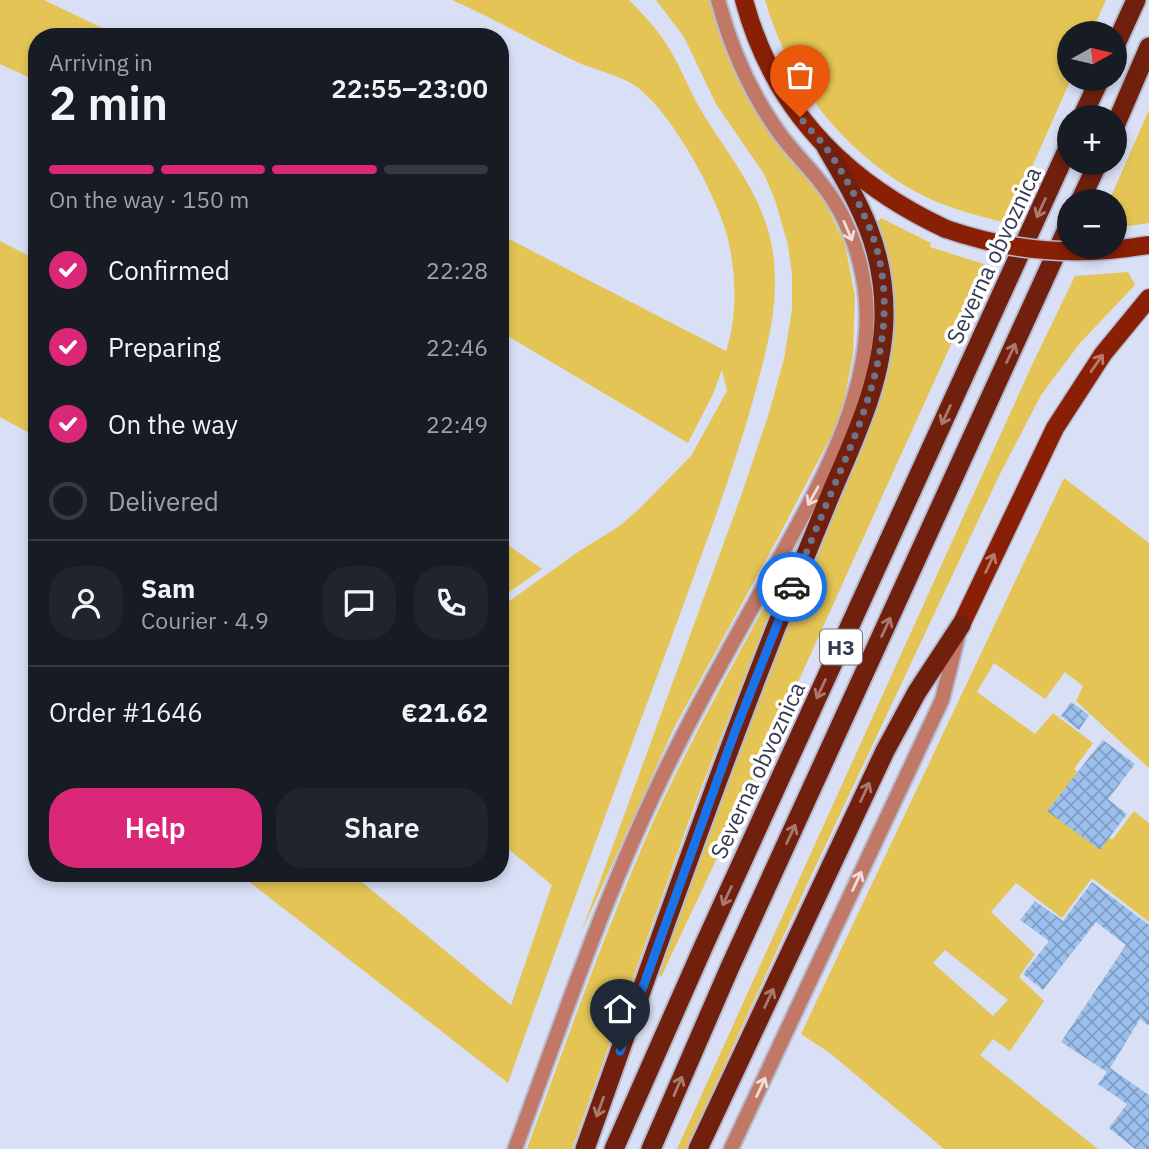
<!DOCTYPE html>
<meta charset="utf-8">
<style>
:root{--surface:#171b24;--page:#20242c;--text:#f1f3f6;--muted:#9ea1a6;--line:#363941;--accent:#db2777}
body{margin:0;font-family:"IBM Plex Sans",sans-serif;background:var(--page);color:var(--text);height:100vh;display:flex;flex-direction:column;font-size:26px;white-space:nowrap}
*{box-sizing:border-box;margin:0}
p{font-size:23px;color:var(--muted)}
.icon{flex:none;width:38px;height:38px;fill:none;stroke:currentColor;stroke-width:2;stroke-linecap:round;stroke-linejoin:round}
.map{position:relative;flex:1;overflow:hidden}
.panel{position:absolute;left:28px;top:28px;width:481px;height:854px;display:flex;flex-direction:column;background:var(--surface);border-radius:28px;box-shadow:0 4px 10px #0003}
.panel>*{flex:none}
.needle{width:46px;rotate:82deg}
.tools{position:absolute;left:1057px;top:21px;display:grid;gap:14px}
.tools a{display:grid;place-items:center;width:70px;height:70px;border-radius:50%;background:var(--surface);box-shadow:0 4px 10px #0003;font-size:35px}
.pin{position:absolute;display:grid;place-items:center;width:60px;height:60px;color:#fff;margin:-72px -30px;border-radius:50% 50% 50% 0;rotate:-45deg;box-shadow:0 0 7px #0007}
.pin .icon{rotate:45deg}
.courier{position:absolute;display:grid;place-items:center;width:70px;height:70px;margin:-35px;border:5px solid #1a73e8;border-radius:50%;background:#fff;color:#222;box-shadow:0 2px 9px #0007}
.overview em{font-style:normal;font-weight:600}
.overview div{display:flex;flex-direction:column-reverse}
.overview{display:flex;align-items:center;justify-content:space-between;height:119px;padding:0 21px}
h1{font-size:46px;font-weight:600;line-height:52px}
.bar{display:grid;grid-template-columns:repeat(4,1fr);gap:10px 7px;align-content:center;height:84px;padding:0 21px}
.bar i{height:9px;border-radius:5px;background:var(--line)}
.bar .on{background:var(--accent)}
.bar p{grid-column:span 4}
.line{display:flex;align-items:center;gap:18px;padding:0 21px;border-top:2px solid var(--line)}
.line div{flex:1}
.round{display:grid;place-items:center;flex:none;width:74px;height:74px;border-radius:28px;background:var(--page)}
ol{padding:0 21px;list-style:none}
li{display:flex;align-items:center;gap:21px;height:77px}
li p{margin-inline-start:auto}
li .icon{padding:7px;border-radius:50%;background:var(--accent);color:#fff;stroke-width:4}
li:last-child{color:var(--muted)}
li i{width:38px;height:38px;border:4px solid var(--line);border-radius:50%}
.button{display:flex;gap:14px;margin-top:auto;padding:14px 21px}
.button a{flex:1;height:80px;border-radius:28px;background:var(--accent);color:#fff;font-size:28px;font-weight:600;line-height:80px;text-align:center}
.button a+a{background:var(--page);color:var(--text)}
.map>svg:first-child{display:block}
.green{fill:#e3c455;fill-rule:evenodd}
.building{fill:url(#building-cross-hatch)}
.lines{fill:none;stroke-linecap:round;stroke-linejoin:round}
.tertiary-casing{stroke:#b5bbd1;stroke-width:18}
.primary-casing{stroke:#b5bbd1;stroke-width:21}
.trunk-casing{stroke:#b5bbd1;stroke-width:23}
.tertiary{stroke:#c17867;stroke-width:14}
.primary{stroke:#891f05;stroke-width:18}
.trunk{stroke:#71200d;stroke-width:19}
.primary-bridge-casing{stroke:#b5bbd1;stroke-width:21;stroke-linecap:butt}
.primary-bridge{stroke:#891f05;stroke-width:18}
.oneway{stroke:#aa796e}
.oneway2{stroke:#f0ddd9}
.oneway3{stroke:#b87969}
.done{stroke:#6f748a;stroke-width:7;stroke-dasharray:0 12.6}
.route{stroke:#1a73e8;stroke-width:9}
.labels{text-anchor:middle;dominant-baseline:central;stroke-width:7;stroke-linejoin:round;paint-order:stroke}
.shield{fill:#fff;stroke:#727685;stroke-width:2}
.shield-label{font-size:21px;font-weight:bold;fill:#363b51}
.street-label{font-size:23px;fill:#363b51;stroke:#fff}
</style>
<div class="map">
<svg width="1149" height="1149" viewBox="0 0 1149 1149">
<defs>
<pattern id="building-cross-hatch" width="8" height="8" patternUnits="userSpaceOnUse" patternTransform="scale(1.75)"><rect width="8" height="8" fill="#9bc0ee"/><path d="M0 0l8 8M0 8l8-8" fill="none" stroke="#7f9dc3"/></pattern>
</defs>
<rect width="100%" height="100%" fill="#d9dff5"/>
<!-- green -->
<g class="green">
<polygon points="0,0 44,0 121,37 37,37 37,81 0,64"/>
<path d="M 452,0 L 629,0 C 644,15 659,31 670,50 C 682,70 690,92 702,112 C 730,158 765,197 773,253 C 780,306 767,346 754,397 C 730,482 698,564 668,647 C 614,792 560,937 508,1083 L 238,873 L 351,873 L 511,1005 L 552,885 L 501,843 L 501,607 L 578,552 L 621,525 L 640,508 L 691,456 L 727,391 L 722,370 L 713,394 L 688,443 L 501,332 L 501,235 L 726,351 C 738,317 736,270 727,235 C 715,192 672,113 636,86 C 619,75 595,70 577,62 C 534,42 495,19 452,0 Z"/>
<polygon points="656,0 711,0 722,39 755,109 798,169 822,196 845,244 855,296 853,355 841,417 780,534 674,728 581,933 741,496 769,413 784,359 792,309 792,274 788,245 775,200 764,174 716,104 684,37"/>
<path d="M 765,0 L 1106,0 L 1091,33 L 1069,33 L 1069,79 L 1071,79 L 1007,223 C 977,216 944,207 916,192 C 842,151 788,81 765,0 Z"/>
<polygon points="1149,110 1149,223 1115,228 1115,201 1109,201"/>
<path d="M 881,218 L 931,243 L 930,247 L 987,265 L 750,788 L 661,977 L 658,974 L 748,726 L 882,389 C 898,333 895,277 878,221 Z"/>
<polygon points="0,241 37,260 37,437 0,417"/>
<polygon points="1128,272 1135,285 1080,343 1041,395 999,476 811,876 686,1149 677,1149 1032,365 1075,276"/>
<path d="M 1064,478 L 1149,543 L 1149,768 L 1076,701 L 1083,686 L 1065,672 L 1045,699 L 994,663 L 977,692 L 1035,734 L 1053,713 L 1093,743 L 1074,769 L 1098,788 L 1079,814 L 1112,840 L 1134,811 L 1149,823 L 1149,922 L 1092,878 L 1062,918 L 1016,883 L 991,912 L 1035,954 L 1019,977 L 1044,1001 L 1010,1051 L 993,1039 L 980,1055 L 1098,1149 L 944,1149 L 830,1053 L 801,1034 ZM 945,950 L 1008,1000 L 993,1016 L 933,963 Z"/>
<polygon points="501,540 542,569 501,598 500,598"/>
<path d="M 769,603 L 772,606 L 695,804 L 572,1149 L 527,1149 C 567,1039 606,929 653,822 C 687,747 727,676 765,605 Z"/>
</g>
<!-- building -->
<g class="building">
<polygon points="1071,702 1089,715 1079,730 1061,716"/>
<polygon points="1103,740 1135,764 1108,799 1127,814 1100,850 1047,811"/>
<polygon points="1092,882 1149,925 1149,1026 1140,1019 1110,1068 1149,1095 1149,1149 1135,1149 1109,1128 1127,1104 1098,1084 1107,1072 1061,1042 1126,945 1096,922 1043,990 1023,974 1049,941 1020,920 1035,901 1063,921"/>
</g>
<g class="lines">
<defs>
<g id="tertiary">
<path d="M 515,1149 C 559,1030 600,909 654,794 C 687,723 726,655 764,586 C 812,498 884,384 863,278 C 858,249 845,215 827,191 C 811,168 790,150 775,127 C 748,88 730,45 718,0"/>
<polyline points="731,1149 942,700 958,636"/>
</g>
<g id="primary">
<path d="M 744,0 C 773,109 845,182 946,229"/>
<polyline points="961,625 1055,428 1103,354 1149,298"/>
</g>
<g id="trunk">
<polyline points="1115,46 1136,0"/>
<polyline points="1082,117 1100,79"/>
<polyline points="1115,126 1149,47"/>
<polyline points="1080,201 1098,163"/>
<path d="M 585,1149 C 647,975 708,801 775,630 C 794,583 813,537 832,491 C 856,435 883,379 884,317 C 885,248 860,205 826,147"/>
<polyline points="614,1149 705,943 1069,146"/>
<polyline points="651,1149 730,967 1069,225"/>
<polyline points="698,1149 885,751 917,692 961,625"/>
</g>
</defs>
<!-- tertiary casing -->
<use href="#tertiary" class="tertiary-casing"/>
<!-- primary casing -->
<use href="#primary" class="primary-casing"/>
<!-- trunk casing -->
<use href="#trunk" class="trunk-casing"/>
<!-- tertiary -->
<use href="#tertiary" class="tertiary"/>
<!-- primary -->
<use href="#primary" class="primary"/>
<!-- trunk -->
<use href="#trunk" class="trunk"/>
<defs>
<path id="primary-bridge" d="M 946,229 C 1013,252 1077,257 1148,245"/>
</defs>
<!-- primary-bridge casing -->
<use href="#primary-bridge" class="primary-bridge-casing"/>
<!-- primary-bridge -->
<use href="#primary-bridge" class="primary-bridge"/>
</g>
<!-- one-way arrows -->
<defs><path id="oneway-shaft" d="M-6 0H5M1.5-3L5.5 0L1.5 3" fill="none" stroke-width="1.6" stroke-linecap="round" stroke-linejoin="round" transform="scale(1.75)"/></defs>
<g class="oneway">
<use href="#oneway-shaft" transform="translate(1041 208) rotate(115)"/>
<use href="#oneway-shaft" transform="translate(1011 353) rotate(-65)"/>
<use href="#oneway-shaft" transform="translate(946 415) rotate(115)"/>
<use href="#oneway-shaft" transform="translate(886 627) rotate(-65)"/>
<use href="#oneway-shaft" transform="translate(821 689) rotate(115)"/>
<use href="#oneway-shaft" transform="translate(865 792) rotate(-65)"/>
<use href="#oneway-shaft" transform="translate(791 834) rotate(-65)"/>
<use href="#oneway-shaft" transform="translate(727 896) rotate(115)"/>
<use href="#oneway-shaft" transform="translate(769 998) rotate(-65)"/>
<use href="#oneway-shaft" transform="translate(678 1086) rotate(-67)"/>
<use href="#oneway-shaft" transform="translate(600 1107) rotate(110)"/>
</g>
<g class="oneway2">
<use href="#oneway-shaft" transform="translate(848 231) rotate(67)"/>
<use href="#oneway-shaft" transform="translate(813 496) rotate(119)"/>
<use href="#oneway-shaft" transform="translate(857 881) rotate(-65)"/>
<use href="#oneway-shaft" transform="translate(761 1087) rotate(-65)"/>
</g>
<g class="oneway3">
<use href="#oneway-shaft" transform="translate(1097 363) rotate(-55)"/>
<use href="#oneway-shaft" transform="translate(990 563) rotate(-65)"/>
</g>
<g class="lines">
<!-- done -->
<path class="done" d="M 792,587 C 807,551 822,515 837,479 C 872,398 905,311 868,224 C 857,198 843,172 827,149 C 819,138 808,128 800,117"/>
<!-- route -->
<polyline class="route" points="620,1051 734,734 792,587"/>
</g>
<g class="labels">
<!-- shield labels -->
<rect class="shield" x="820" y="629.5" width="42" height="35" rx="5"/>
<g class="shield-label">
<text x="841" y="647">H3</text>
</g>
<!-- street labels -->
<g class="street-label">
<text transform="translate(993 255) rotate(-65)">Severna obvoznica</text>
<text transform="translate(757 770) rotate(-65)">Severna obvoznica</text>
</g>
</g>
</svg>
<div class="tools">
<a><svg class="needle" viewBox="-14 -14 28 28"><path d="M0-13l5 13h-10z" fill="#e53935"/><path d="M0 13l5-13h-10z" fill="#9ea1a6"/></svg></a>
<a>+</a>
<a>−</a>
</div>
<div class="pin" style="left:800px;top:117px;background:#ea580c"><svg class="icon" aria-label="bag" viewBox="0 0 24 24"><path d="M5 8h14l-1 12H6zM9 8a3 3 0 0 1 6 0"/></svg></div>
<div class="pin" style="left:620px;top:1051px;background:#1f2937"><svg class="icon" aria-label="home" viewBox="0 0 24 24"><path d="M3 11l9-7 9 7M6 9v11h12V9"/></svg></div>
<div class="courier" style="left:792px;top:587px"><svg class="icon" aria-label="car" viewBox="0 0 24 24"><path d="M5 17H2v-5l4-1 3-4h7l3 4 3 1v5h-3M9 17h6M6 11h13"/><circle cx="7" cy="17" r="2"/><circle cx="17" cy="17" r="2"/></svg></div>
<section class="panel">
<div class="overview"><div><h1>2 min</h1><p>Arriving in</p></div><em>22:55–23:00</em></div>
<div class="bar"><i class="on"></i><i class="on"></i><i class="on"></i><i></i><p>On the way · 150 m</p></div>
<ol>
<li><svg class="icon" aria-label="check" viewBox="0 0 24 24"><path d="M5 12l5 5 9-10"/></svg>Confirmed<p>22:28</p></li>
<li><svg class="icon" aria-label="check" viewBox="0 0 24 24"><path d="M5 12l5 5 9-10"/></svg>Preparing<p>22:46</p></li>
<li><svg class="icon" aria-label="check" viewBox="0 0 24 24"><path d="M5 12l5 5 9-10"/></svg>On the way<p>22:49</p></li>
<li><i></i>Delivered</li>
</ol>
<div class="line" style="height:126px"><a class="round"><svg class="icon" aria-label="person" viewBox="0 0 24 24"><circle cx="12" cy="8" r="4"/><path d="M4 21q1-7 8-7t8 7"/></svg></a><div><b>Sam</b><p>Courier · 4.9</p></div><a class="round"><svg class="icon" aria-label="chat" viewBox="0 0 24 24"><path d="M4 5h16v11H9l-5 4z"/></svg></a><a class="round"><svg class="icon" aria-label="phone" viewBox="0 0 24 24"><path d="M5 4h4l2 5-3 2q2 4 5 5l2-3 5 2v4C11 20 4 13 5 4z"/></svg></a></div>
<div class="line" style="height:91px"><div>Order #1646</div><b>€21.62</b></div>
<div class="button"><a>Help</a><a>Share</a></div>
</section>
</div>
